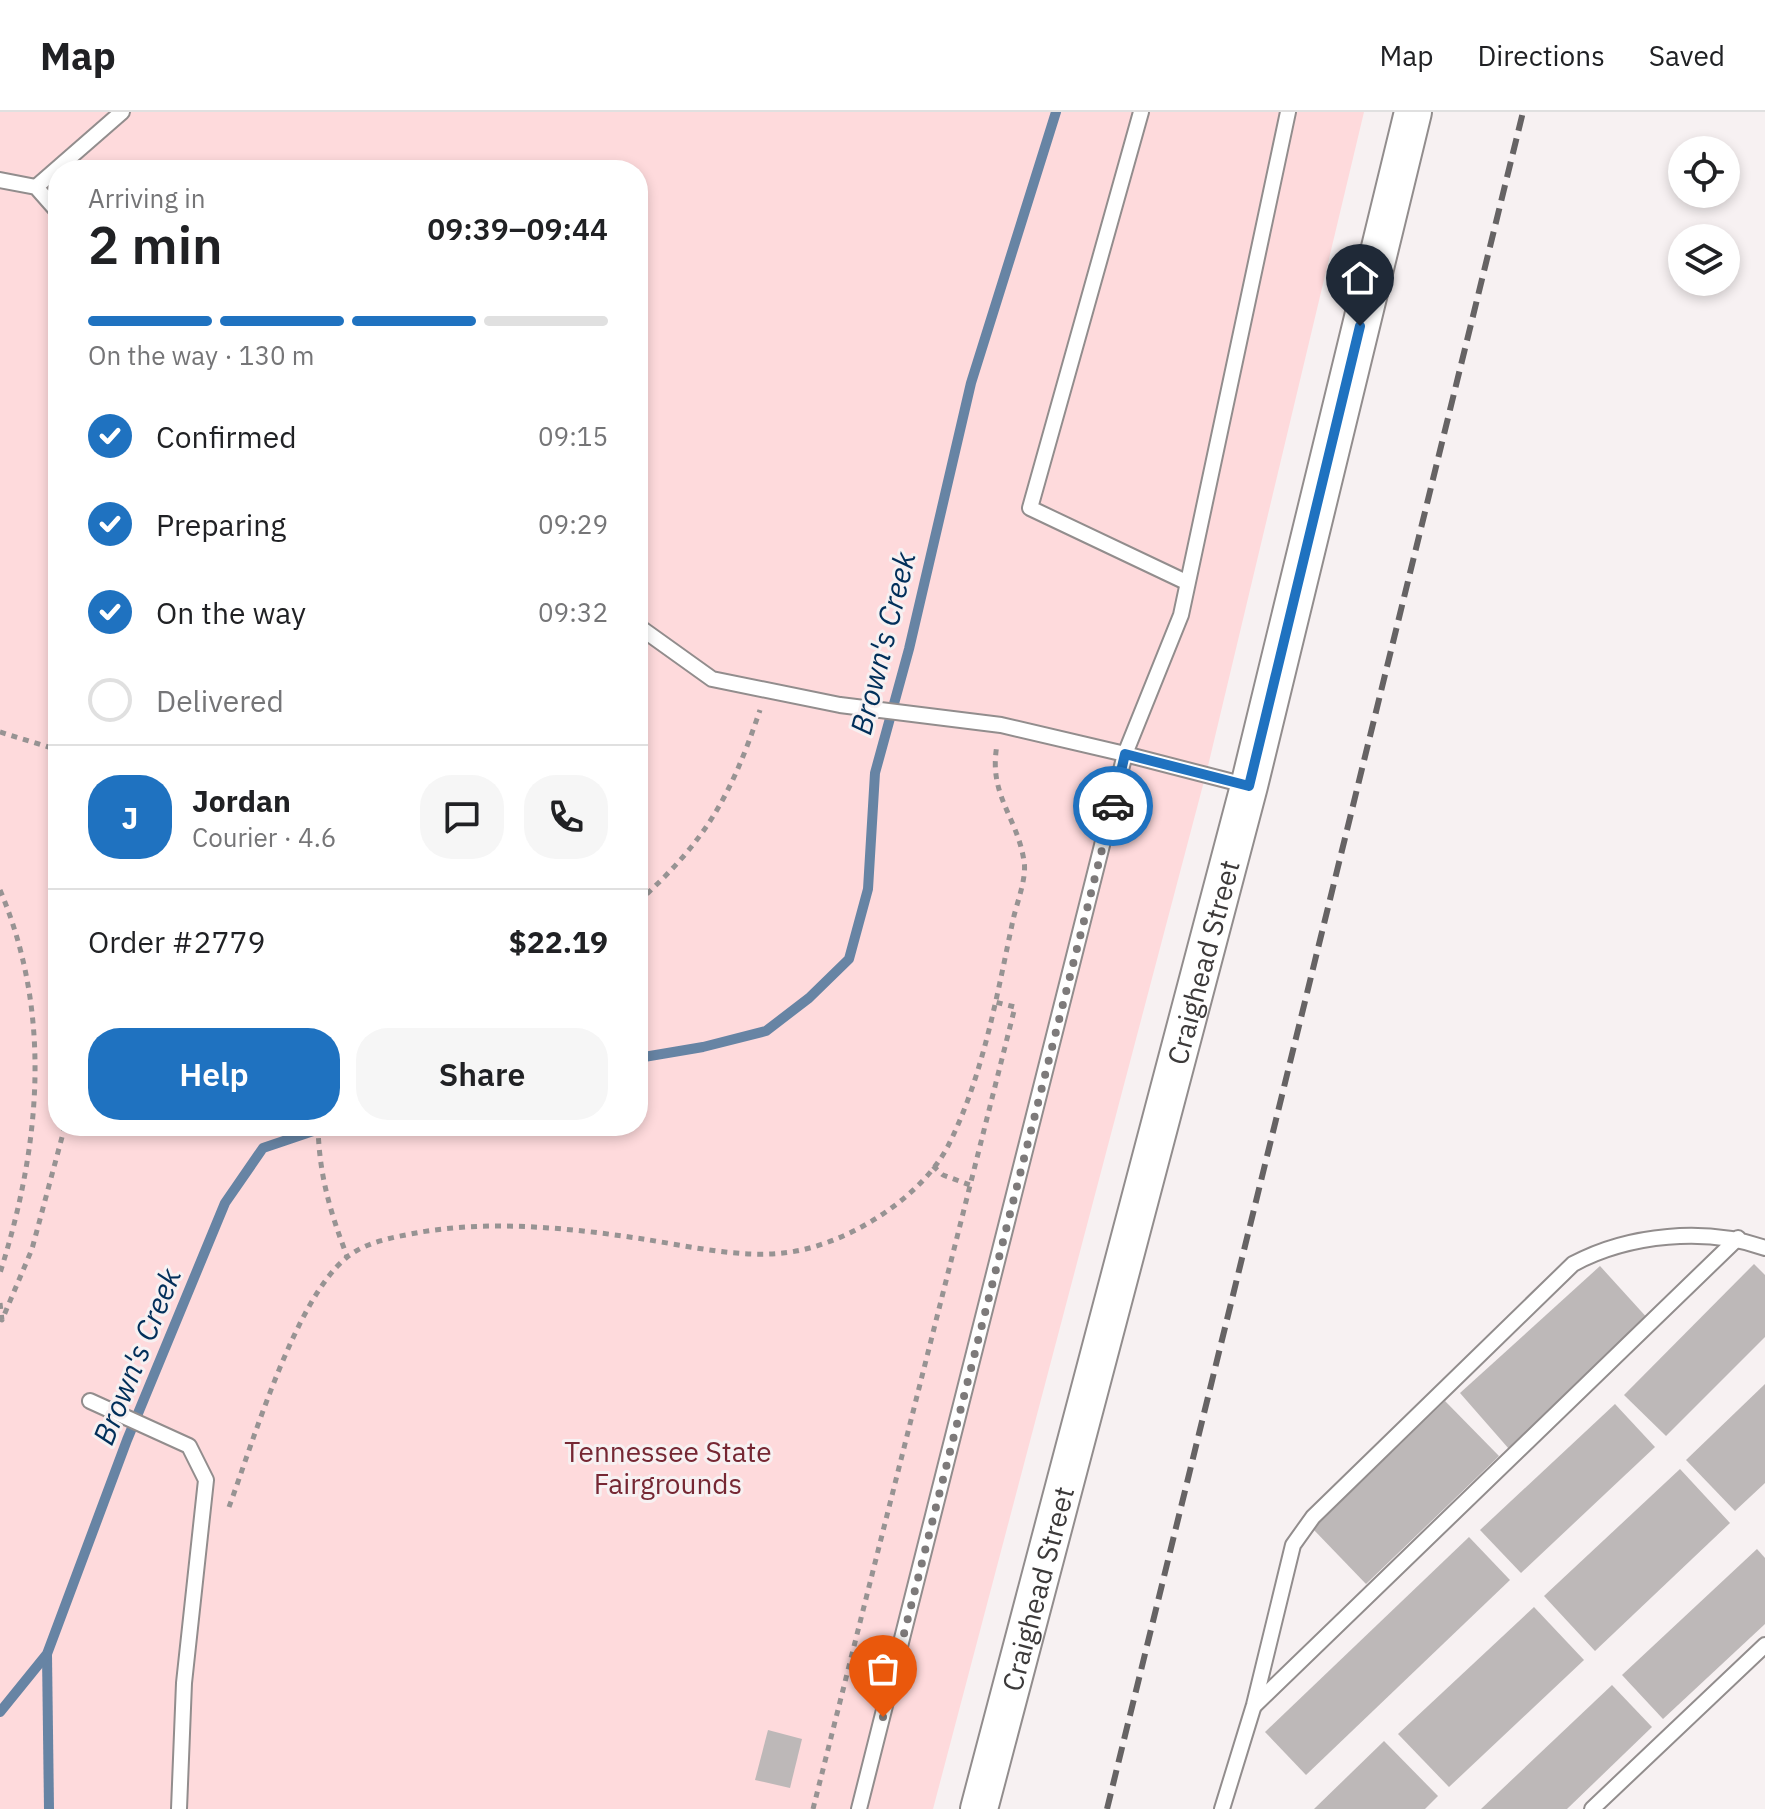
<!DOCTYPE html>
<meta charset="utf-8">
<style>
:root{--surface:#fff;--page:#f6f6f6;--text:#202124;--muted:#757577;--line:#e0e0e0;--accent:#1f72c0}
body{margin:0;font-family:"IBM Plex Sans",sans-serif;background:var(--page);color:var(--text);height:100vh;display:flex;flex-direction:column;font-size:30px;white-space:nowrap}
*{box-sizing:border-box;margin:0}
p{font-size:26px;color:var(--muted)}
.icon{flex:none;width:44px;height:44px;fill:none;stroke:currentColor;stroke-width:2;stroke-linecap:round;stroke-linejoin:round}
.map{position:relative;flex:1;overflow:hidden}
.side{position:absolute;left:48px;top:48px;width:600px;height:976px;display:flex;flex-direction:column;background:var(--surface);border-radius:32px;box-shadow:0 4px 12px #0003}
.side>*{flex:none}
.tools{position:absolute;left:1668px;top:24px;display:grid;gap:16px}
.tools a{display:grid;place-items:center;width:72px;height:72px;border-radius:50%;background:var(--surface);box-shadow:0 4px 12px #0003;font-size:40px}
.pin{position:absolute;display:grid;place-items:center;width:68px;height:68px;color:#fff;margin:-82px -34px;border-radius:50% 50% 50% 0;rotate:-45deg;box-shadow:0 0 8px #0007}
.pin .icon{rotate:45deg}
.courier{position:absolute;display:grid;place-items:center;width:80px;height:80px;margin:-40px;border:6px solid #1f72c0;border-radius:50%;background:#fff;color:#222;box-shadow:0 2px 10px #0007}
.head em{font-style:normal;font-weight:600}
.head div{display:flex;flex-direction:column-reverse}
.head{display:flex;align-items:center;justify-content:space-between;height:136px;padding:0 40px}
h1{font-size:52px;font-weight:600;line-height:60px}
.bar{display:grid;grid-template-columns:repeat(4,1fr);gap:12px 8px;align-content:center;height:96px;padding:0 40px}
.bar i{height:10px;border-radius:6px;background:var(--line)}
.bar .selected{background:var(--accent)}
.bar p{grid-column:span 4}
.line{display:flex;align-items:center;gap:20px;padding:0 40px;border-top:2px solid var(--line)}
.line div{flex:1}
.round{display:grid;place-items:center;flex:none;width:84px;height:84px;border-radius:32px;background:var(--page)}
ol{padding:0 40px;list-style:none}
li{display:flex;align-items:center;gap:24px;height:88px}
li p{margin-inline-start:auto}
li .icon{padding:8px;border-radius:50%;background:var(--accent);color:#fff;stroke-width:4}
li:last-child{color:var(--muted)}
li i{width:44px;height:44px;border:4px solid var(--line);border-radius:50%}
.primary-button{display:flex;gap:16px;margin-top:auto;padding:16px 40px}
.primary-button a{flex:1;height:92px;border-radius:32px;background:var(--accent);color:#fff;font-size:32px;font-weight:600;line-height:92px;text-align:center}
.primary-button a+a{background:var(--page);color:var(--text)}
header{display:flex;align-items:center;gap:48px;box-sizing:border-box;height:112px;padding:0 40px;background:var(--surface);border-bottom:2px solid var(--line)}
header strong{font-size:38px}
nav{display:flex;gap:44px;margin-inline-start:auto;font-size:28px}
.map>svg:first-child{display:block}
.green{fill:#fedadc;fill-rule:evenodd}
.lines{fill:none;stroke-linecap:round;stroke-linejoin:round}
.stream{stroke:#6784a4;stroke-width:10}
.building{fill:#bdb8b8}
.service-casing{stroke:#928d8d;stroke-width:18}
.tertiary-casing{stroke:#928d8d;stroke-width:40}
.path{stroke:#979393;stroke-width:5;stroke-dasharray:6 6;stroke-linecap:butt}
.service{stroke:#fff;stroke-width:14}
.tertiary{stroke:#fff;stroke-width:36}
.rail{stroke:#666364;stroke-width:6;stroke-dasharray:16 8;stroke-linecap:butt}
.done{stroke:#7d7a7a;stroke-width:8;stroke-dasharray:0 14.4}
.route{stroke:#1f72c0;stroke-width:10}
.labels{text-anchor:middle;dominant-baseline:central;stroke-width:6;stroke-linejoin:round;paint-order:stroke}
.street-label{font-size:28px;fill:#3c3a3a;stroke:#f7f1f2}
.park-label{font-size:28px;fill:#762733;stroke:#f7f1f2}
.water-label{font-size:30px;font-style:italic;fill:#012f5a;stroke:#f7f1f2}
</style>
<header>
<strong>Map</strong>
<nav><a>Map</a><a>Directions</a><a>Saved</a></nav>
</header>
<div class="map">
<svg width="1765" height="1697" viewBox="0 0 1765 1697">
<rect width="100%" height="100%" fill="#f7f1f2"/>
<!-- green -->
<path class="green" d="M 0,0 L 1364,0 L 1208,654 L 933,1697 L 0,1697 ZM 58,58 L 638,58 L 638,1014 L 58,1014 Z"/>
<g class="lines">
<!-- stream -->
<g class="stream">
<polyline points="638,946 703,935 766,919 809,886 849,847 868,777 875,661 909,537 971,271 1056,0"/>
<polyline points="47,1543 49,1697"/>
<polyline points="0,1600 47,1542 127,1328 225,1091 263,1036 328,1014"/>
</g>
</g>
<!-- building -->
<g class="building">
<polygon points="1754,1152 1765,1163 1765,1225 1666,1324 1624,1283"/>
<polygon points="1600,1154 1650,1209 1509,1337 1460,1281"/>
<polygon points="1765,1272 1765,1371 1735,1399 1686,1348"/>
<polygon points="1445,1289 1499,1344 1366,1472 1313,1417"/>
<polygon points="1615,1292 1655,1335 1521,1461 1480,1418"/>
<polygon points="1680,1357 1730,1411 1595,1539 1544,1484"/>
<polygon points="1469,1425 1510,1468 1306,1663 1265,1620"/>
<polygon points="1757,1437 1765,1446 1765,1512 1663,1607 1622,1563"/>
<polygon points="1534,1495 1584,1548 1449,1675 1398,1622"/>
<polygon points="1612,1573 1652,1615 1567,1697 1481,1697"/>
<polygon points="768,1618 802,1627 790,1676 755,1668"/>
<polygon points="1384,1629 1438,1684 1425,1697 1314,1697"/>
</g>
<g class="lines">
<defs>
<g id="service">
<polyline points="1141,0 1030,396 1186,470"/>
<polyline points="0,68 36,75 58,100"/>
<polyline points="36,75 122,0"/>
<polyline points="638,514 712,567 840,593 1001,613 1125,642 1181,503 1288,0"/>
<polyline points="90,1289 189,1334 206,1368 184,1571 179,1697"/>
<polyline points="1255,1593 1738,1126"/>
<polyline points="859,1697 1125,642 1249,674"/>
<path d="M 1222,1697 L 1254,1593 L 1293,1433 L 1313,1405 L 1573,1152 C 1629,1122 1706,1115 1765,1136"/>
<polyline points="1592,1697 1765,1533"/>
</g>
<g id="tertiary">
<path id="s1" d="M 979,1697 L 1249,674 L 1413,0"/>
</g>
</defs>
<!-- service casing -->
<use href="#service" class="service-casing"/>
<!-- tertiary casing -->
<use href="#tertiary" class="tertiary-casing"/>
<!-- path -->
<g class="path">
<polyline points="0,620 58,638"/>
<path d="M 0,778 C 53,903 40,1035 0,1161"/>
<path d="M 638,790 C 706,729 731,684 760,598"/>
<path d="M 318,1014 C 319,1062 330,1100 347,1144"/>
<polyline points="933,1054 943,1063 970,1073"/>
<polyline points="0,1191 2,1208 32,1137 65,1014"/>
<path d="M 229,1395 C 253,1330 295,1188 346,1146 C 366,1129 396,1125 421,1120 C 493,1108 571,1116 643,1127 C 688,1134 738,1146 783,1141 C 843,1135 920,1088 948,1034 C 983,965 997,883 1013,808 C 1017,790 1027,766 1024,749 C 1017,704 988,683 997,633"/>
<polyline points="813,1697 1015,895 995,890"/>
</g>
<!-- service -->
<use href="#service" class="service"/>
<!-- tertiary -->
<use href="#tertiary" class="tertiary"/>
<!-- rail -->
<polyline class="rail" points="1107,1697 1523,0"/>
</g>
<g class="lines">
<!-- done -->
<polyline class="done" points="883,1605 1113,694"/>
<!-- route -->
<polyline class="route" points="1113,694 1125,642 1249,674 1360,214"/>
</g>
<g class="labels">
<!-- street labels -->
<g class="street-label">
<text stroke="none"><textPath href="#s1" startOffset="876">Craighead Street</textPath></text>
<text stroke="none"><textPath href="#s1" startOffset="228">Craighead Street</textPath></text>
</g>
<!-- park labels -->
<g class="park-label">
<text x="668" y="1339">Tennessee State<tspan x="668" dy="32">Fairgrounds</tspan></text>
</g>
<!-- water labels -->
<g class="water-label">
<text transform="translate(882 531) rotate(-76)">Brown's Creek</text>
<text transform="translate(136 1244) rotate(-68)">Brown's Creek</text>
</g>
</g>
</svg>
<div class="tools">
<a><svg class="icon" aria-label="locate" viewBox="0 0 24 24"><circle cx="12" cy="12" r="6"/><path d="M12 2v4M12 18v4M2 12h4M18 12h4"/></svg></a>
<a><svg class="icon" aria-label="layers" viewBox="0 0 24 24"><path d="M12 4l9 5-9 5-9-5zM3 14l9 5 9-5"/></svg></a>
</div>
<div class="pin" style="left:883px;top:1605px;background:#ea580c"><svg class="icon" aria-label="bag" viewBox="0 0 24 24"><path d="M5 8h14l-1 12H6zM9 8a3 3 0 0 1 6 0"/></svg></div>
<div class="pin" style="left:1360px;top:214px;background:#1f2937"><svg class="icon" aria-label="home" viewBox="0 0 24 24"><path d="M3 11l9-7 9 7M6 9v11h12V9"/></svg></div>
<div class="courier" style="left:1113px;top:694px"><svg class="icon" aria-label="car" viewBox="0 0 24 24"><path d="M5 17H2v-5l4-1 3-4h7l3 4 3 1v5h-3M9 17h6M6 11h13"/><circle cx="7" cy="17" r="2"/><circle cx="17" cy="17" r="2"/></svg></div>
<section class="side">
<div class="head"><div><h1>2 min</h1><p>Arriving in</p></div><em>09:39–09:44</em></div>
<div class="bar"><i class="selected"></i><i class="selected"></i><i class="selected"></i><i></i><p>On the way · 130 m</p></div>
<ol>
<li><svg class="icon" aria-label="check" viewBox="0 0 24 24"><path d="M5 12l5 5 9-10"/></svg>Confirmed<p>09:15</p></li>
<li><svg class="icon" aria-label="check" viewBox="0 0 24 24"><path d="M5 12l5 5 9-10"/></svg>Preparing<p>09:29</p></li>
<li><svg class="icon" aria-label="check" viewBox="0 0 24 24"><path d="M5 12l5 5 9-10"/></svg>On the way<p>09:32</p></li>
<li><i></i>Delivered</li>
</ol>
<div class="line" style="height:144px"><b class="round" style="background:var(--accent);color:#fff">J</b><div><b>Jordan</b><p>Courier · 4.6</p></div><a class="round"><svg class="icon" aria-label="chat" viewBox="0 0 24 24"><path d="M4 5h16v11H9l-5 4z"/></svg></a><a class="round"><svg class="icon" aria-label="phone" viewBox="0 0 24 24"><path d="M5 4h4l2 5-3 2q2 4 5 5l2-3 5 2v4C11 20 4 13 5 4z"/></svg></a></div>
<div class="line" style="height:104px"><div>Order #2779</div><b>$22.19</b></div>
<div class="primary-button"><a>Help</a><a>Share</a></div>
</section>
</div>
